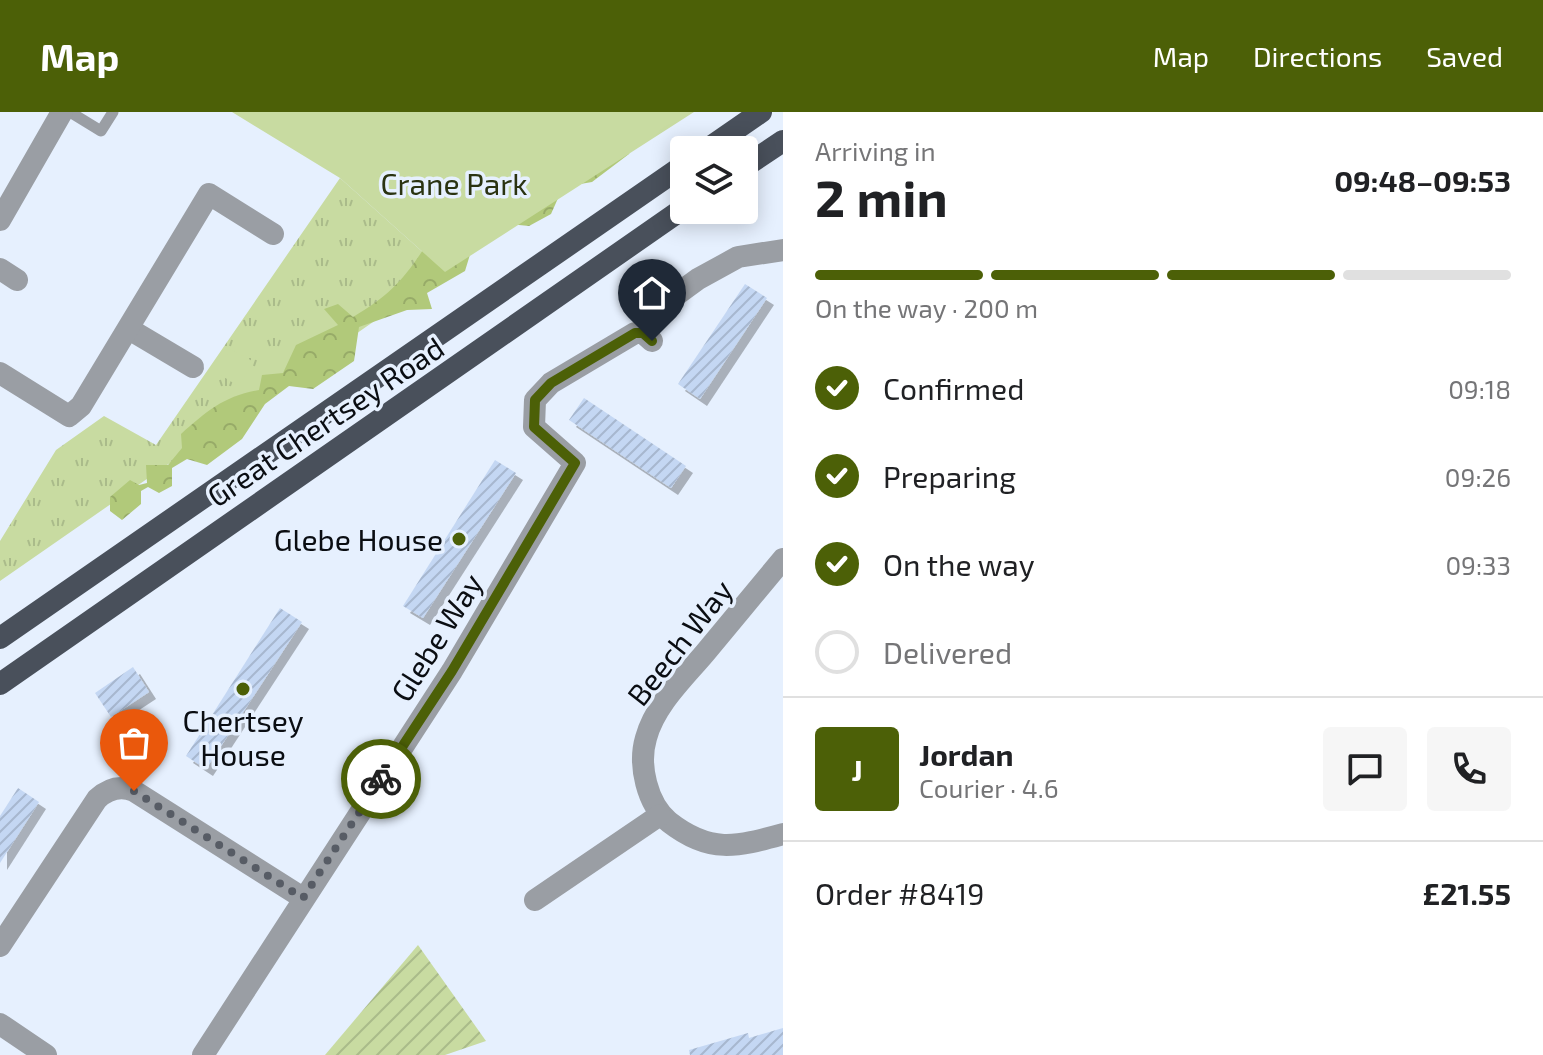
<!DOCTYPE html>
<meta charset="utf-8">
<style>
:root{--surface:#fff;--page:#f6f6f6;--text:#202124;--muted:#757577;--line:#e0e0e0;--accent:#4c6007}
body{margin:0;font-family:"Exo 2",sans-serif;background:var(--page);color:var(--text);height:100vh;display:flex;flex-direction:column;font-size:30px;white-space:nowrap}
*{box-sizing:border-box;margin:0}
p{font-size:26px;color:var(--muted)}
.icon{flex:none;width:44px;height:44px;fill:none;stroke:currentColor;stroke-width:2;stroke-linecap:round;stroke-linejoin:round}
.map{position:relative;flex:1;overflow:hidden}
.details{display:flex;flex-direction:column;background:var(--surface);width:760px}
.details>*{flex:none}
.controls{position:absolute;left:670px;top:24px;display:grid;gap:16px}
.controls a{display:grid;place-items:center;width:88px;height:88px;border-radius:8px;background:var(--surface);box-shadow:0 4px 20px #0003;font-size:40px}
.pin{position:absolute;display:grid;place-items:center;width:68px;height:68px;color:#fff;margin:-82px -34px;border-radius:50% 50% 50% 0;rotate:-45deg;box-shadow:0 0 8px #0007}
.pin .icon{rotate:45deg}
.courier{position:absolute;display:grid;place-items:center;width:80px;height:80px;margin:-40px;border:6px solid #4c6007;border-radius:50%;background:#fff;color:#222;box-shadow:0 2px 10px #0007}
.overview em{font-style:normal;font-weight:700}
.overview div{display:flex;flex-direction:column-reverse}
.overview{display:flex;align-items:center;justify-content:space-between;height:136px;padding:0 32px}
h1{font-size:52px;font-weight:700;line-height:60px}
.bar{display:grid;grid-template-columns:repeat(4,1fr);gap:12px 8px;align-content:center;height:96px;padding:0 32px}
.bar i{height:10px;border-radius:6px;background:var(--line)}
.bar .current{background:var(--accent)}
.bar p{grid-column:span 4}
.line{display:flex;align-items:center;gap:20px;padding:0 32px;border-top:2px solid var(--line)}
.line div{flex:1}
.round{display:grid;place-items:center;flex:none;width:84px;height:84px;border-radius:8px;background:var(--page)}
ol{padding:0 32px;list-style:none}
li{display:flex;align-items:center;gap:24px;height:88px}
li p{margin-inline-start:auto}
li .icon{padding:8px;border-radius:50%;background:var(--accent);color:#fff;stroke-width:4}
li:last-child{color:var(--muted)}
li i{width:44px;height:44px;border:4px solid var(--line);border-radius:50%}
header{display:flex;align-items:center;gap:48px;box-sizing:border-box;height:112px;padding:0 40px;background:var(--accent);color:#fff}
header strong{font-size:38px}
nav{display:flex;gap:44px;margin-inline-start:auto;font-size:28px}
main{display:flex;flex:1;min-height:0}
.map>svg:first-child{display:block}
.grass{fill:url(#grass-tufts)}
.forest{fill:url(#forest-crowns)}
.park{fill:#c8dba1}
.garden{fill:url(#garden-furrows)}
.building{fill:url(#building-hatch);filter:url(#shadow)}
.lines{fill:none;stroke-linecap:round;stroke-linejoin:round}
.service{stroke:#9a9ea4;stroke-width:11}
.minor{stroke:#9a9ea4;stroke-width:22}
.trunk{stroke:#49505b;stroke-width:22}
.done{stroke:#575c65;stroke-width:8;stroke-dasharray:0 14.4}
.route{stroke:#4c6007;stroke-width:10}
.poi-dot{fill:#4c6007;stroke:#e6f0fe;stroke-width:3}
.labels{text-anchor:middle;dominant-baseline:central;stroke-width:7;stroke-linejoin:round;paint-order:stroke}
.park-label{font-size:30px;fill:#2a3311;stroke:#e6f0fe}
.street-label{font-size:30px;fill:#0a0d12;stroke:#e6f0fe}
.poi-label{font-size:30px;fill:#0a0d12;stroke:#e6f0fe;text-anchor:end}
</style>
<header>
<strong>Map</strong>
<nav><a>Map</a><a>Directions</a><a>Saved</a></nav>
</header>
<main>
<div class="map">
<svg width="783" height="943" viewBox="0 0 783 943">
<defs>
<pattern id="grass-tufts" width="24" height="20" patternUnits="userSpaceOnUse" patternTransform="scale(2)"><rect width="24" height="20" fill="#c8dba1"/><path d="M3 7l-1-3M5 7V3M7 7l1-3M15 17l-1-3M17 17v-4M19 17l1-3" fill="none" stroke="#aabb8a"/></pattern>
<pattern id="forest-crowns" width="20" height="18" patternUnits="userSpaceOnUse" patternTransform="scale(2)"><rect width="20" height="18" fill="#b1c97a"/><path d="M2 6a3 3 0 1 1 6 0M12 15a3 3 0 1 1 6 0" fill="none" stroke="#97ab68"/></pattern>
<pattern id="garden-furrows" width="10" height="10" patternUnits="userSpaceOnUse" patternTransform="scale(2)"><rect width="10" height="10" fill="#c8dba1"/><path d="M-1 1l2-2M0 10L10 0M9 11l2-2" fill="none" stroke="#aabb8a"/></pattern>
<pattern id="building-hatch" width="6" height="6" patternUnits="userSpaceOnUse" patternTransform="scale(2)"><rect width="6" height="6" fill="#c4d7f3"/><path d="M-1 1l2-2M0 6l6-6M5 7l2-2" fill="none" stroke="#a7b7cf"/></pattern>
<filter id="shadow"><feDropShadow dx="7" dy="7" stdDeviation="0" flood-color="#0004"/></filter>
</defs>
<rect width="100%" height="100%" fill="#e6f0fe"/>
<!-- grass -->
<polygon class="grass" points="340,66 445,160 0,469 0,429 56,338 104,304 156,333"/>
<!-- forest -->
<path class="forest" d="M 645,0 L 629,42 L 592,70 L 563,75 L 551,102 L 529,114 L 509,112 L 472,136 L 465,159 L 427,181 L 432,197 L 407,198 L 359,215 L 354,249 L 313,277 L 289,274 L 265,292 L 242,327 L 207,353 L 187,347 L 172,356 L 172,374 L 159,381 L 148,375 L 141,379 L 141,392 L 122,408 L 110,399 L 110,385 L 130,368 L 139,373 L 147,371 L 146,353 L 168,353 L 182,336 L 181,322 C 207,299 224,284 259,278 L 262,263 L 283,261 L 296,233 L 338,213 L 324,197 L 338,192 L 353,205 C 392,182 406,165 430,127 Z"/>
<!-- park -->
<g class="park">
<polygon points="232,0 694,0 445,160 340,66"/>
<polygon points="231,237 254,250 238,274 216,260"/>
</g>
<!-- garden -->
<polygon class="garden" points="418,833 486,929 445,943 325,943"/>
<!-- building -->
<g class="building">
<polygon points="745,172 767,186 700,287 678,272"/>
<polygon points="584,286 686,354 671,376 569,308"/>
<polygon points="495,348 516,361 423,506 403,494"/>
<polygon points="280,496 302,510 206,657 186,644"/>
<polygon points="133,555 149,580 111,605 95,581"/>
<polygon points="18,676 39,690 0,751 0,704"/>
<polygon points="783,916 783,943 690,943 689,938 748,921 749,926"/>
</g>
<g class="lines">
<!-- service -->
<polyline class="service" points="70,0 101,19 113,0"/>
<!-- minor -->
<g class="minor">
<polyline points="0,108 62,0"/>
<polyline points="0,157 17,168"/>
<polyline points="129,217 193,255"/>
<polyline points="643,221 657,197 698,167 738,145 783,138"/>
<polyline points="0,261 69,304 81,294 209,82 273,122"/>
<path d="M 783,447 C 757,478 731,510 705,541 C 683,567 655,593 646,626 C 638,653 647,692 669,710 C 710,742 736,735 783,722"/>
<polyline points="535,788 660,703"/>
<path d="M 0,834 L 97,687 C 108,677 120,673 134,679 L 303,786"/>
<polyline points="0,912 46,943"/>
<polyline points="203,943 452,559 575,351 534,315 535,288 551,271 635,221 643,221 652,229"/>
</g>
<!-- trunk -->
<g class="trunk">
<polyline points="706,38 761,0"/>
<polyline points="744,55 783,29"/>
<polyline points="0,526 684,53"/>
<polyline points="0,572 684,96"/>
</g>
</g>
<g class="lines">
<!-- done -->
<polyline class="done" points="134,679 303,786 381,667"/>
<!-- route -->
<polyline class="route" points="381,667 452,559 575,351 534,315 535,288 551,271 635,221 643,221 652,229"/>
</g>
<!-- markers -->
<g class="poi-dot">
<circle cx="459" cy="427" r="8"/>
<circle cx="243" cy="577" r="8"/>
</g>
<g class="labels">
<!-- park labels -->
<g class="park-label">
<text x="454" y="71">Crane Park</text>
</g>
<!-- street labels -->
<g class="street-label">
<text transform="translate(325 309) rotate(-34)">Great Chertsey Road</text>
<text transform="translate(436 525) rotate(-58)">Glebe Way</text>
<text transform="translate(679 530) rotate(-52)">Beech Way</text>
</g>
<!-- poi labels -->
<g class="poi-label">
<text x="443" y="427">Glebe House</text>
<text x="243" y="608" text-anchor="middle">Chertsey<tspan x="243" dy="34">House</tspan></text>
</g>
</g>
</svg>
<div class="controls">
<a><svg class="icon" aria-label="layers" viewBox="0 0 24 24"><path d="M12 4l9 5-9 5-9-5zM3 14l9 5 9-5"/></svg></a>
</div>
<div class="pin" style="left:134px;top:679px;background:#ea580c"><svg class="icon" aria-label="bag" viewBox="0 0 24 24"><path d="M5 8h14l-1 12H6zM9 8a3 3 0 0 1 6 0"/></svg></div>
<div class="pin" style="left:652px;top:229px;background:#1f2937"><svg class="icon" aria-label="home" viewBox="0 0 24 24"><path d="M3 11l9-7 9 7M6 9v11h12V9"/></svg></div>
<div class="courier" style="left:381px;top:667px"><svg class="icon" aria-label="bike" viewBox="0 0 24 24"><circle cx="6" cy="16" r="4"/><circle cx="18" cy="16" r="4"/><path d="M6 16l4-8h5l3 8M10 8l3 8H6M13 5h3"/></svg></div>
</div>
<section class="details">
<div class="overview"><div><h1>2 min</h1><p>Arriving in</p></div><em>09:48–09:53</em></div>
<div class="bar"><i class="current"></i><i class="current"></i><i class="current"></i><i></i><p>On the way · 200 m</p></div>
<ol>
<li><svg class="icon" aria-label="check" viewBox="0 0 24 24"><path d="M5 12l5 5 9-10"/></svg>Confirmed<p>09:18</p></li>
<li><svg class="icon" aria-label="check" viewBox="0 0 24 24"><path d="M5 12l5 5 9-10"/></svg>Preparing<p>09:26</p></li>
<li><svg class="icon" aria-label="check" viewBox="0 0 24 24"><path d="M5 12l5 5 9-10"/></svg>On the way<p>09:33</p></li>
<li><i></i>Delivered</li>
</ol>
<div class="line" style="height:144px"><b class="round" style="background:var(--accent);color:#fff">J</b><div><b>Jordan</b><p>Courier · 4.6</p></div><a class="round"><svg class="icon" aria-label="chat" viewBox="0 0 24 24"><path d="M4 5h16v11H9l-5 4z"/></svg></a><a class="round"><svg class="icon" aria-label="phone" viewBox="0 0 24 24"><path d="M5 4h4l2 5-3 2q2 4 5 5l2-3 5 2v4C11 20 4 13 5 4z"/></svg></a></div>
<div class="line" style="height:104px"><div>Order #8419</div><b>£21.55</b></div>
</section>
</main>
